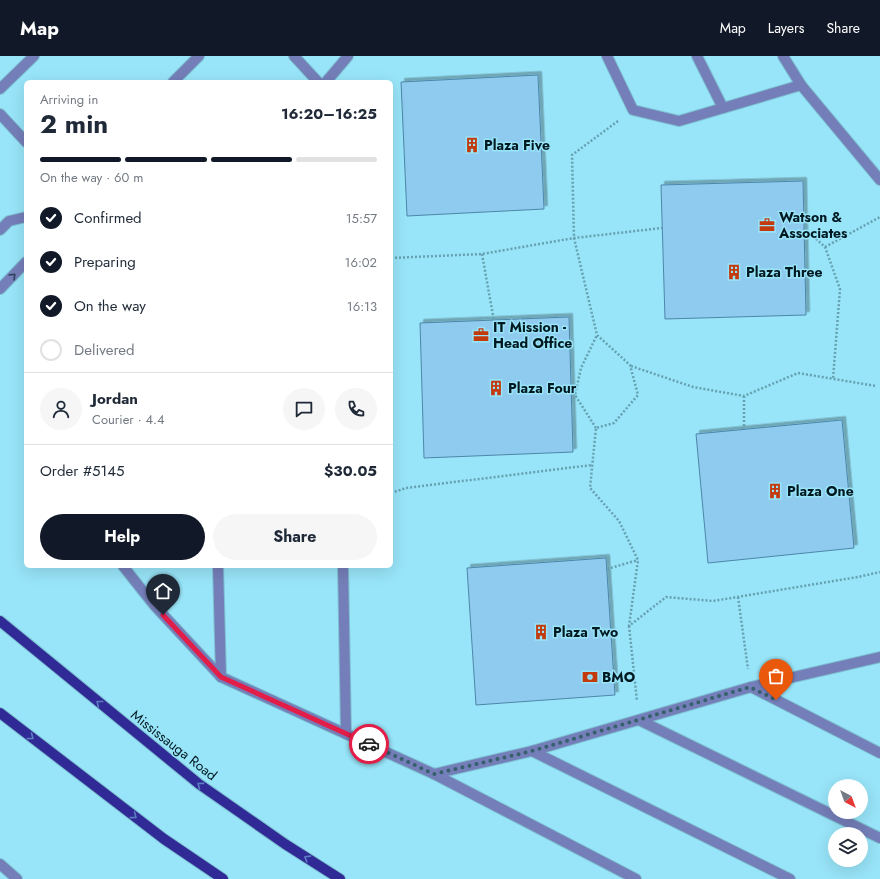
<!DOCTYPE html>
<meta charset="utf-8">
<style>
:root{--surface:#fff;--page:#f6f6f7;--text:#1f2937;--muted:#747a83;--line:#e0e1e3;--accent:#111827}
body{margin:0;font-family:Jost,sans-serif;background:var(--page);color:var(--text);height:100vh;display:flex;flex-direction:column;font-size:15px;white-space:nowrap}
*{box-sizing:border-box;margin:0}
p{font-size:13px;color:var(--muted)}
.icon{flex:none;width:22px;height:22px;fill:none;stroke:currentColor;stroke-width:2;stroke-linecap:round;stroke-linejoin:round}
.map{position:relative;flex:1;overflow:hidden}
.details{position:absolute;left:24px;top:24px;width:369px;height:488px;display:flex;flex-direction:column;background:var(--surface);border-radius:6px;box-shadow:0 4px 16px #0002}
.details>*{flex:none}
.needle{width:26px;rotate:139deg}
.buttons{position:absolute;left:828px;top:723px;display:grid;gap:8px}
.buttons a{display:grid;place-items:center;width:40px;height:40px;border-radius:50%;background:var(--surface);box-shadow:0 4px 16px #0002;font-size:20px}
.pin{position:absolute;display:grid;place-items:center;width:34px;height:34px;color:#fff;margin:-41px -17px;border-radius:50% 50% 50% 0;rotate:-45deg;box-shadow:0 0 4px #0007}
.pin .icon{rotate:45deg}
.courier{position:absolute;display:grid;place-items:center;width:40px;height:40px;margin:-20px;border:3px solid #e11d48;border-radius:50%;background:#fff;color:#222;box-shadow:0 1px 5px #0007}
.summary em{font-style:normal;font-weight:700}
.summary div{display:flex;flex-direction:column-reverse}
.summary{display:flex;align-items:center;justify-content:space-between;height:68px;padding:0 16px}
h1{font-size:26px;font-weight:700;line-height:30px}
.bar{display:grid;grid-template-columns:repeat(4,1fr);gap:6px 4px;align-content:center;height:48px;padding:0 16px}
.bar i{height:5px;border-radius:3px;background:var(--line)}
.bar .current{background:var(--accent)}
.bar p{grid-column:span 4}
.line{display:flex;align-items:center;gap:10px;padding:0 16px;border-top:1px solid var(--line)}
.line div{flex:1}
.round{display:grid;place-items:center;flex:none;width:42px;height:42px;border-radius:21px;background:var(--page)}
ol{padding:0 16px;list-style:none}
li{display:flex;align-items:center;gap:12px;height:44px}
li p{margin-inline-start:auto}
li .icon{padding:4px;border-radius:50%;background:var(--accent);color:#fff;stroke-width:4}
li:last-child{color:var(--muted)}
li i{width:22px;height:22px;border:2px solid var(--line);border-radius:50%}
.primary-button{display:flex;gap:8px;margin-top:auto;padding:8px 16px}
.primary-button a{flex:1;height:46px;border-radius:24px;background:var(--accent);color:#fff;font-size:16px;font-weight:700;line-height:46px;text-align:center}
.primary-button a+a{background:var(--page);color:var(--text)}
header{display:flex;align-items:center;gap:24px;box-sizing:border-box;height:56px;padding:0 20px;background:var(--accent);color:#fff}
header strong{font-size:19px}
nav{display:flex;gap:22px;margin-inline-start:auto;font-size:14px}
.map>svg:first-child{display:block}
.building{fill:#8fcaef;stroke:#4d87a9;filter:url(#shadow)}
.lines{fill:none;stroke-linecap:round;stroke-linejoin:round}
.service-casing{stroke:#7dbfd1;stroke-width:12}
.tertiary-casing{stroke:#7dbfd1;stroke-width:12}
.primary-casing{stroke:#7dbfd1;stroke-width:12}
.path{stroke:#65a1b1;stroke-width:2.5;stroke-dasharray:2 2;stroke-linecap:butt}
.service{stroke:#747eb8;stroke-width:10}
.tertiary{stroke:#747eb8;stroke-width:10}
.primary{stroke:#2f2a95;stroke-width:10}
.oneway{stroke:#2e415d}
.oneway2{stroke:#5e7ec2}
.done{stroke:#35606c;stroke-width:4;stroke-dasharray:0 7.2}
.route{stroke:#e11d48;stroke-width:5}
.labels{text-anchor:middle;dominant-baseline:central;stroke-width:3;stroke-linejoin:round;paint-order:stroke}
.poi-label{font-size:14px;font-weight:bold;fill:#001921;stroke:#98e4f8;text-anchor:start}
.street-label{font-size:14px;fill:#001921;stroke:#98e4f8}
</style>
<header>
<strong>Map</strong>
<nav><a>Map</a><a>Layers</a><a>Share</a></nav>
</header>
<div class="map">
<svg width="880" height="823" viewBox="0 0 880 823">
<defs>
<filter id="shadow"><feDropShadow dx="3.5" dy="-3.5" stdDeviation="0" flood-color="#0004"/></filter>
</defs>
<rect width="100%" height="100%" fill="#98e4f8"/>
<!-- building -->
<g class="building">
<polygon points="538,19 544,153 407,160 401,26"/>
<polygon points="803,125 806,259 665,263 661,129"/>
<polygon points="569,261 573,396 424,402 420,267"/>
<polygon points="842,364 854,492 708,507 696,378"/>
<polygon points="606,502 615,639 476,649 467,512"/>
</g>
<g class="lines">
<defs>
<g id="service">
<polyline points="294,0 318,26"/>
<polyline points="607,0 633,54 679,65 801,29"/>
<polyline points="697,0 723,52"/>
<polyline points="783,0 801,29 880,124"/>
<polyline points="326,26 348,0"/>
<polyline points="0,33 34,0"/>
<polyline points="0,58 26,86"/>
<polyline points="123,510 154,549 221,621 434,718 532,695 751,631 880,601"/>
<polyline points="218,510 221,621"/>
<polyline points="343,510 346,678"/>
<polyline points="751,631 880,697"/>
<polyline points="639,664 880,782"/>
<polyline points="532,695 790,823"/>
<polyline points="434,718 636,823"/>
<polyline points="0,808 17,823"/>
</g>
<g id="tertiary">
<polyline points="173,26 199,0"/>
<polyline points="0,174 9,165 26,161"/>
<polyline points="0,233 26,206"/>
</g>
<g id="primary">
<polyline points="0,565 199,728 285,788 340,823"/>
<polyline points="0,657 164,783 223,823"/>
</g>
</defs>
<!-- service casing -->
<use href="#service" class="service-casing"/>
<!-- tertiary casing -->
<use href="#tertiary" class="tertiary-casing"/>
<!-- primary casing -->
<use href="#primary" class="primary-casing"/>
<!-- path -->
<g class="path">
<polyline points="618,65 572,99 574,182 597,279 630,309 638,339 614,367 596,372 590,432 619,465 638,504 629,570 666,541 713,545 858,521 880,516"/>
<polyline points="804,172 825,191 840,233 833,323"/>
<polyline points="825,191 880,161"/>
<polyline points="482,198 494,265"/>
<polyline points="391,202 482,198 574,182 662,172"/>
<polyline points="631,310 693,331 744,340 798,317 876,330"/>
<polyline points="744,340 744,373"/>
<polyline points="596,372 575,339 581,312 597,279"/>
<polyline points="391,437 406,432 592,409"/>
<polyline points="607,513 638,504"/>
<polyline points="738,541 748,613"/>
<polyline points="629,570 637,645"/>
</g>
<!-- service -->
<use href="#service" class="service"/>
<!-- tertiary -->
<use href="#tertiary" class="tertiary"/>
<!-- primary -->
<use href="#primary" class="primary"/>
</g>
<!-- one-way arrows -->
<defs><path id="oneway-chevron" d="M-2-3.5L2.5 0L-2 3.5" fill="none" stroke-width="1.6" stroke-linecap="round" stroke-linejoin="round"/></defs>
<use class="oneway" href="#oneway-chevron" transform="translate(13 220) rotate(-46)"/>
<g class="oneway2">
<use href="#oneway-chevron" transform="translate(99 647) rotate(-141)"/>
<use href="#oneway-chevron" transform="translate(31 681) rotate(37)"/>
<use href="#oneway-chevron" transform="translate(200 729) rotate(-144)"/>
<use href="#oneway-chevron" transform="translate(134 760) rotate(37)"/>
<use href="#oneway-chevron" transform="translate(307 802) rotate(-148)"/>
</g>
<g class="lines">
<!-- done -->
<polyline class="done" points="369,688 434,718 532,695 750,631 776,644"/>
<!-- route -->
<polyline class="route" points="163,559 221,621 369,688"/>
</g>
<!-- icons -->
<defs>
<symbol id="building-bare" viewBox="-9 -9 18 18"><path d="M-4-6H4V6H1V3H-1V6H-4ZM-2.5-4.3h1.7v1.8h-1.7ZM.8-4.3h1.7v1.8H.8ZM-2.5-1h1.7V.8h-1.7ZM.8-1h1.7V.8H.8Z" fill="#c33a0d" stroke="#98e4f8" stroke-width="2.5" paint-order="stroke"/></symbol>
<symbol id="office-bare" viewBox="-9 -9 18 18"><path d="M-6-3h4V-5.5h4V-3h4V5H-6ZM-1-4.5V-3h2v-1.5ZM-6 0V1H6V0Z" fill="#c33a0d" stroke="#98e4f8" stroke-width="2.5" paint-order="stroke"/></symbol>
<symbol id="bank-bare" viewBox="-9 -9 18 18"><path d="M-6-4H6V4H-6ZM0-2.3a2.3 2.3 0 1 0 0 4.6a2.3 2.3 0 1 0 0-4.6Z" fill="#c33a0d" stroke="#98e4f8" stroke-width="2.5" paint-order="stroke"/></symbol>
</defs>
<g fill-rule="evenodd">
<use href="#building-bare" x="461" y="78" width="22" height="22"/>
<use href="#office-bare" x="756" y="158" width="22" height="22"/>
<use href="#building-bare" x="723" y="205" width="22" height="22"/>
<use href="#office-bare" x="470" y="268" width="22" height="22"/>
<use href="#building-bare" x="485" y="321" width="22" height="22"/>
<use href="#building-bare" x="764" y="424" width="22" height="22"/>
<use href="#building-bare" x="530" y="565" width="22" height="22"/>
<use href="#bank-bare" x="579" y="610" width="22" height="22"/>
</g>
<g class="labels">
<!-- poi labels -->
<g class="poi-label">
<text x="484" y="89">Plaza Five</text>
<text x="779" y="161">Watson &amp;<tspan x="779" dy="16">Associates</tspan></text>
<text x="746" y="216">Plaza Three</text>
<text x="493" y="271">IT Mission -<tspan x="493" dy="16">Head Office</tspan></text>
<text x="508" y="332">Plaza Four</text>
<text x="787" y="435">Plaza One</text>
<text x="553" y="576">Plaza Two</text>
<text x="602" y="621">BMO</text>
</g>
<!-- street labels -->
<g class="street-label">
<text transform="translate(174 689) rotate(38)">Mississauga Road</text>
</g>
</g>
</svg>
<div class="buttons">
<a><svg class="needle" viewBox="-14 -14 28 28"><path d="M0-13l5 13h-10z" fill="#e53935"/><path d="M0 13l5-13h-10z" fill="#747a83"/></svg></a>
<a><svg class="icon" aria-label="layers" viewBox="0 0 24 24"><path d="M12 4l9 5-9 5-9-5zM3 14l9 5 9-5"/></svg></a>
</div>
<div class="pin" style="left:776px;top:644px;background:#ea580c"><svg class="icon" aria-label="bag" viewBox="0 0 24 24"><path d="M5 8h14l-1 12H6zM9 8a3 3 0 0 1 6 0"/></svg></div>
<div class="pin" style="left:163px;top:559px;background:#1f2937"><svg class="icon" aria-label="home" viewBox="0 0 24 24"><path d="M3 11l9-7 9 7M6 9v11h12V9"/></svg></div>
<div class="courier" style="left:369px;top:688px"><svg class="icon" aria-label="car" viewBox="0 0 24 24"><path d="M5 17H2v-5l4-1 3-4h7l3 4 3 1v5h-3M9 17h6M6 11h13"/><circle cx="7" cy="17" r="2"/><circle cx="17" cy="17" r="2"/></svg></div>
<section class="details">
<div class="summary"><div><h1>2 min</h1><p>Arriving in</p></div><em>16:20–16:25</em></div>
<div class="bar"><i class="current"></i><i class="current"></i><i class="current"></i><i></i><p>On the way · 60 m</p></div>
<ol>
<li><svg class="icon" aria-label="check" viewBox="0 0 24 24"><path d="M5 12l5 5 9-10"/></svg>Confirmed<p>15:57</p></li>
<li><svg class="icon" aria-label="check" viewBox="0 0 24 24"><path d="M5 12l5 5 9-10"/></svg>Preparing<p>16:02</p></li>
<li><svg class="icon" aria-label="check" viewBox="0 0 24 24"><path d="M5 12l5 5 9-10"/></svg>On the way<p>16:13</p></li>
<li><i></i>Delivered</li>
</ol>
<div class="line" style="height:72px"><a class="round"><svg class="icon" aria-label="person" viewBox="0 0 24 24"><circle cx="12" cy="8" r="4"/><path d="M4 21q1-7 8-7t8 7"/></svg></a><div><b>Jordan</b><p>Courier · 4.4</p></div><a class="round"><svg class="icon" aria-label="chat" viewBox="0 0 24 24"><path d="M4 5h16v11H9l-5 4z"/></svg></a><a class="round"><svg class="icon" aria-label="phone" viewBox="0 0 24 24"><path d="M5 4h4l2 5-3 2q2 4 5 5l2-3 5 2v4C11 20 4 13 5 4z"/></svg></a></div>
<div class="line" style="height:52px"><div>Order #5145</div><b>$30.05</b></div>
<div class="primary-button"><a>Help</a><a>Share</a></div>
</section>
</div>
